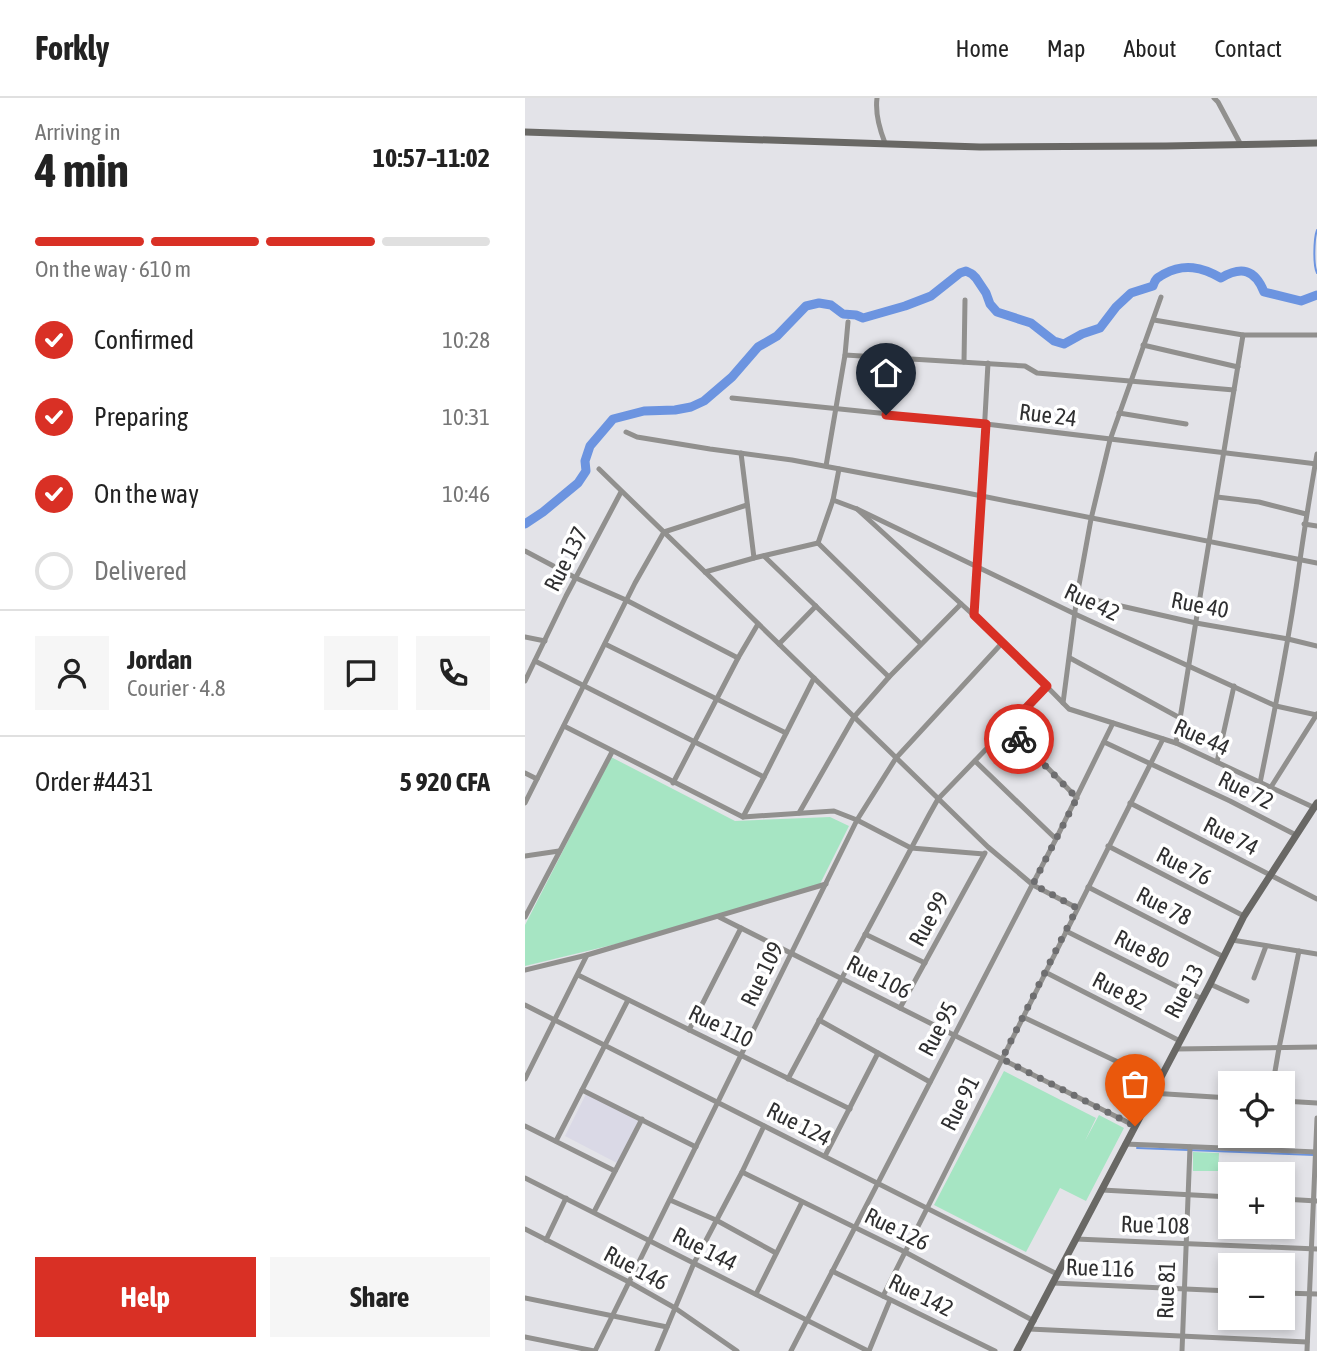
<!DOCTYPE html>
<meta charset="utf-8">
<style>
:root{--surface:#fff;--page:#f6f6f6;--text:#222;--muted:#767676;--line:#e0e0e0;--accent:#d93025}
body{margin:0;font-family:"Asap Condensed",sans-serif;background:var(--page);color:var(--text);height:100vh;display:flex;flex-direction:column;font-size:26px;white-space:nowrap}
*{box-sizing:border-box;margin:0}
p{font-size:23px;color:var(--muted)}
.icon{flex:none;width:38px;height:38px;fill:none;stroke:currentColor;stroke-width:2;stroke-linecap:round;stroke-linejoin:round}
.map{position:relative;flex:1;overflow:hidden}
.panel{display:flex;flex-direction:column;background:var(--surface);width:525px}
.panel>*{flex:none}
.controls{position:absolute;left:693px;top:973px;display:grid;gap:14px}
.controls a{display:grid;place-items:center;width:77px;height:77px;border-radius:0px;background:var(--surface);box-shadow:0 4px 10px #0003;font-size:35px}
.pin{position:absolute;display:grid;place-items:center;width:60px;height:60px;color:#fff;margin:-72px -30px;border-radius:50% 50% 50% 0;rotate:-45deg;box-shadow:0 0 7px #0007}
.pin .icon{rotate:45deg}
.courier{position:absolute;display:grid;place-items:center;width:70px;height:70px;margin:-35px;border:5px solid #d93025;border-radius:50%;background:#fff;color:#222;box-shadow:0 2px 9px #0007}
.head em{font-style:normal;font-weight:700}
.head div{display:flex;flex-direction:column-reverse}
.head{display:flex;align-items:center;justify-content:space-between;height:119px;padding:0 35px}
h1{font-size:46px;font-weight:700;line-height:52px}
.bar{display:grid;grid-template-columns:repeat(4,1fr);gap:10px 7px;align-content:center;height:84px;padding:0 35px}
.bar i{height:9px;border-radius:5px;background:var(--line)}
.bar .selected{background:var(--accent)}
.bar p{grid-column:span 4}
.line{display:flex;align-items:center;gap:18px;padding:0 35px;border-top:2px solid var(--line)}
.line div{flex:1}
.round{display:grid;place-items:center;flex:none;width:74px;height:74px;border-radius:0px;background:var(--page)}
ol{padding:0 35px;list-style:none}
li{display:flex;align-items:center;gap:21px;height:77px}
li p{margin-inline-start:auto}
li .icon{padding:7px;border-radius:50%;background:var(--accent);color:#fff;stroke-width:4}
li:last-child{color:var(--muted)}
li i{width:38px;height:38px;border:4px solid var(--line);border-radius:50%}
.button{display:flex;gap:14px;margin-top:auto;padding:14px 35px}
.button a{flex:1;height:80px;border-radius:0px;background:var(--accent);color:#fff;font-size:28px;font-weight:700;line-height:80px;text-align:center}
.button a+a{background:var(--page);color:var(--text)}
header{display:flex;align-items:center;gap:42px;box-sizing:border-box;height:98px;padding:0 35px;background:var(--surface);border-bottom:2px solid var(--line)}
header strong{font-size:33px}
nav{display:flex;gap:38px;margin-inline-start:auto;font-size:24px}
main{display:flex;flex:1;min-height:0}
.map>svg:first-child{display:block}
.built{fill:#dad9e6}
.green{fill:#a6e5c3}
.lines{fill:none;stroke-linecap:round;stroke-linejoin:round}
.stream{stroke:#6c94e0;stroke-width:2}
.river{stroke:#6c94e0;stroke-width:9}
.street{stroke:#91908e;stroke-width:5}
.secondary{stroke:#696865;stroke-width:7}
.done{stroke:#6e6e70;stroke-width:7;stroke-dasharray:0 12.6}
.route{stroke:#d93025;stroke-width:9}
.labels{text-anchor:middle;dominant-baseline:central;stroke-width:7;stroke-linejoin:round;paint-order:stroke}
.street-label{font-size:23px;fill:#2f2f30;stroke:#fff}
</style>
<header>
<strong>Forkly</strong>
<nav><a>Home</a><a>Map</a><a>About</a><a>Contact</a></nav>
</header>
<main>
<section class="panel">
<div class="head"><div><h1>4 min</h1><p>Arriving in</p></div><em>10:57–11:02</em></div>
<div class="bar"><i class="selected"></i><i class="selected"></i><i class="selected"></i><i></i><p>On the way · 610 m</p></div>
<ol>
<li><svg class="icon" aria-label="check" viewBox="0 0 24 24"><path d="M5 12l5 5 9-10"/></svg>Confirmed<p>10:28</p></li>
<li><svg class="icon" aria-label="check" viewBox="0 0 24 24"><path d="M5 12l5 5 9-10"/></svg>Preparing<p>10:31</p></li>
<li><svg class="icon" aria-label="check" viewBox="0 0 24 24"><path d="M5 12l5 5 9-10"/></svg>On the way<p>10:46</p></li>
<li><i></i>Delivered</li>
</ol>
<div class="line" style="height:126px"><a class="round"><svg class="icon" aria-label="person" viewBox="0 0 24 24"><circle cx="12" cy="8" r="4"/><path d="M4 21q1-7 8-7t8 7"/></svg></a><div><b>Jordan</b><p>Courier · 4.8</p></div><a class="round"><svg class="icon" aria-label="chat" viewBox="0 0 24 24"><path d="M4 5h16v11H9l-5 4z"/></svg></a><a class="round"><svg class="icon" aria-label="phone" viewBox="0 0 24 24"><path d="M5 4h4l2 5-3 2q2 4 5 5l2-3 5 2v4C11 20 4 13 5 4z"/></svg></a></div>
<div class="line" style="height:91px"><div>Order #4431</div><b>5 920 CFA</b></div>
<div class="button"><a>Help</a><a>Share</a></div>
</section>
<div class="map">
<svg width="792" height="1253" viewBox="0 0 792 1253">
<rect width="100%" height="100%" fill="#e3e3e8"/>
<!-- built -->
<polygon class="built" points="61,996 113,1023 92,1065 40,1038"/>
<!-- green -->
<g class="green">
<polygon points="86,659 210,723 305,719 324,728 295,786 120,839 0,868 0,827"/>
<polygon points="479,973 571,1020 560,1043 574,1017 599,1030 561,1103 535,1090 501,1154 409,1107"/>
<polygon points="668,1054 694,1055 693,1073 668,1073"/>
</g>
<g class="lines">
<!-- stream -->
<g class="stream">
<path d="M 792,132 C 789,140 788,167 792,175"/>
<polyline points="612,1050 789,1057"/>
</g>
<!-- river -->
<path class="river" d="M 0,426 L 18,414 L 53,385 L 61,373 L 60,363 L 65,348 L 88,321 L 119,313 L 150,312 L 166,309 L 179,303 L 207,279 L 233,249 L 252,238 L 281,208 L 294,205 L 306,207 L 318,216 L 331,217 L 338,220 L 380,208 L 406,198 L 435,175 L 441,173 L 447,176 L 451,180 L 461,195 L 465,206 L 472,214 L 506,225 L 529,243 L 539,246 L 557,236 L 575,230 L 591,209 L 606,195 L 628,188 C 630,181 632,180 639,176 C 659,165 677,169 696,180 C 716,168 730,171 739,194 L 776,203 L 792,197"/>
<!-- street -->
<g class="street">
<path d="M 352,0 C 350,16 354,30 360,45"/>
<polyline points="689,0 693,4 716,47"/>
<polyline points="629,222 718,237 792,237"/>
<polyline points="618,247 713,269"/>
<polyline points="320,257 500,268 512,275 709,292"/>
<polyline points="439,264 440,202"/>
<polyline points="207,300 461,326 792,366"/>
<polyline points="594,315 661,326"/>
<polyline points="101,334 112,339 185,351 267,362 432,393 792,465"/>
<polyline points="216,355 229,460"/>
<polyline points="301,368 320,257 323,224"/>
<polyline points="74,371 463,749 508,787 552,810"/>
<polyline points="692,399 734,404 781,416"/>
<polyline points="308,402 332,411 550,516 751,608 792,617"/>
<polyline points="332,411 478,544 544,611 651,645 790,710"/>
<polyline points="779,426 792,428"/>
<polyline points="293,445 396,546"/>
<polyline points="293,445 308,402 314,371"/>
<polyline points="0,453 51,480 101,502 213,560"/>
<polyline points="239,458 364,579"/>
<polyline points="180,474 229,460 293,445"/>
<polyline points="552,498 671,525 763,541 792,548"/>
<polyline points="449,517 463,265"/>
<polyline points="0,539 20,543"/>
<polyline points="80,546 261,635"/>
<polyline points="254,546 291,508"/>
<polyline points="545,560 655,620"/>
<polyline points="10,563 239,679"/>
<polyline points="0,583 41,498 96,394"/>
<polyline points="538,605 552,498 566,421 585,342 636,199"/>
<polyline points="39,628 218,719 309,713 332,722 386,750 459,756"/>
<polyline points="483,629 552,700"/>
<polyline points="579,644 705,703 771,737"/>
<polyline points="651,645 718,237"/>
<polyline points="450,663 531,741"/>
<polyline points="692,664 709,588"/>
<polyline points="0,675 12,681"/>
<polyline points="148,685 213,560 233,526"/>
<path d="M 735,685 C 750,611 765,537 775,462 C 780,426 786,391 792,356"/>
<polyline points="746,689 792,616"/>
<polyline points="0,705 110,485 139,434 222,407"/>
<polyline points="605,705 792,801"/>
<polyline points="274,715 329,619 364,579 436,506"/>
<polyline points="218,719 239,679 289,580"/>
<polyline points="583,748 719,818"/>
<polyline points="0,758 34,753"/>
<polyline points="563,789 699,859"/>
<polyline points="0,819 87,654"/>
<polyline points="194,819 610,1028"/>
<polyline points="541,833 677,901"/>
<polyline points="340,836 400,865"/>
<polyline points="707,842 792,856"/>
<polyline points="0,872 62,857 301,786"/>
<polyline points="520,874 655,943"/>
<polyline points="53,877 325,1011"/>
<polyline points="729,880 741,848"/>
<polyline points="685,886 722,903"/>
<polyline points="0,907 532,1176"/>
<polyline points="375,910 460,755"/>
<polyline points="498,919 633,983"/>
<polyline points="294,922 405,984"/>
<polyline points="164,932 216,830"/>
<polyline points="650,951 792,949"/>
<polyline points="0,981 62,857"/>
<polyline points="263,981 404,717 413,701 522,588"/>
<polyline points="748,985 754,950 774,853"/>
<polyline points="57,992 171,1049"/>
<polyline points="626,995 705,1000"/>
<polyline points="758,1003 792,1005"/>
<polyline points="0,1028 90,1073"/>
<polyline points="31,1043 103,902"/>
<polyline points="600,1046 792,1054"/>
<polyline points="300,1058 353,955"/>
<polyline points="217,1074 380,1154 509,1223"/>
<polyline points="0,1080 343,1253"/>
<polyline points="577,1092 705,1099"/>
<polyline points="758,1101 792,1103"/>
<polyline points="145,1102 191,1122 251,1155"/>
<polyline points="69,1114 117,1021"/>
<polyline points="0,1131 104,1184 150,1210 212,1253"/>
<polyline points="551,1141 792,1151"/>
<polyline points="21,1142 41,1100"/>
<polyline points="307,1173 470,1253"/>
<polyline points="528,1185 705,1193"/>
<polyline points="758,1195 792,1196"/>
<polyline points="231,1196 277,1104"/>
<polyline points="358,1198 638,641"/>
<polyline points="0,1200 142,1229"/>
<polyline points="504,1231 782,1244"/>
<polyline points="0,1239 69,1253"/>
<polyline points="70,1253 332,722 371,660 478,544"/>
<polyline points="132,1253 169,1165 217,1074 239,1028"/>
<polyline points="266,1253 531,741 588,625"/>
<polyline points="344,1253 365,1202"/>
<polyline points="657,1253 665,1049"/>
<polyline points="782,1253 792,1020"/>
</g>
<!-- secondary -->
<g class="secondary">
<polyline points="0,34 455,49 641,48 792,45"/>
<polyline points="492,1253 685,886 719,818 792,705"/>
</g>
</g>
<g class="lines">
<!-- done -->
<polyline class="done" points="494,641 552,700 508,786 552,810 477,961 610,1028"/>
<!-- route -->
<polyline class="route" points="361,317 461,326 449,517 522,588 483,629 494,641"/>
</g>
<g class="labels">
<!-- street labels -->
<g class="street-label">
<text transform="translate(523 317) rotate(7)">Rue 24</text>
<text transform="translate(41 461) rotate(-63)">Rue 137</text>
<text transform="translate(567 504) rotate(25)">Rue 42</text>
<text transform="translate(675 507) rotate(11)">Rue 40</text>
<text transform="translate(677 639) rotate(24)">Rue 44</text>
<text transform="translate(721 692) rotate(26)">Rue 72</text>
<text transform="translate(706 738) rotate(27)">Rue 74</text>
<text transform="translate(659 768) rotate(27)">Rue 76</text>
<text transform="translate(639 808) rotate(27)">Rue 78</text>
<text transform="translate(404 821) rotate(-61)">Rue 99</text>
<text transform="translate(617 851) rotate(27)">Rue 80</text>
<text transform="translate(237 876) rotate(-64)">Rue 109</text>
<text transform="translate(354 879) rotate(27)">Rue 106</text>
<text transform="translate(595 893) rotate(27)">Rue 82</text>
<text transform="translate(659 893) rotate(-62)">Rue 13</text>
<text transform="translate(196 928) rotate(26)">Rue 110</text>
<text transform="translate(413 931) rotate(-62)">Rue 95</text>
<text transform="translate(435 1005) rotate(-63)">Rue 91</text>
<text transform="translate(274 1026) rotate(27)">Rue 124</text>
<text transform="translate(630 1127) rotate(2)">Rue 108</text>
<text transform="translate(372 1131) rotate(26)">Rue 126</text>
<text transform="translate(180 1151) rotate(27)">Rue 144</text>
<text transform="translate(111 1170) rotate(28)">Rue 146</text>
<text transform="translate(575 1170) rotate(2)">Rue 116</text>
<text transform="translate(641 1192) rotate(-88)">Rue 81</text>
<text transform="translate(396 1197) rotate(26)">Rue 142</text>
</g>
</g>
</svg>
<div class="controls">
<a><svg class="icon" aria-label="locate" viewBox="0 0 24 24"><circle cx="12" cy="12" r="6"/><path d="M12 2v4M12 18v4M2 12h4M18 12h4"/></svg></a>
<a>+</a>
<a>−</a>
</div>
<div class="pin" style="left:610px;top:1028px;background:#ea580c"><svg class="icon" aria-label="bag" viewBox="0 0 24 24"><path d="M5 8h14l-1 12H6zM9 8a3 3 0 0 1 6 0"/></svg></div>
<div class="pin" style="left:361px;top:317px;background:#1f2937"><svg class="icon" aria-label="home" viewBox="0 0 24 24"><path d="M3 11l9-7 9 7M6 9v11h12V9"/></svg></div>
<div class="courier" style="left:494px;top:641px"><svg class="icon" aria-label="bike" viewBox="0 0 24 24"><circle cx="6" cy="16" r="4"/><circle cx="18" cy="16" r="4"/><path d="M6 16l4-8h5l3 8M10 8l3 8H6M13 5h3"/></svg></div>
</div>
</main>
